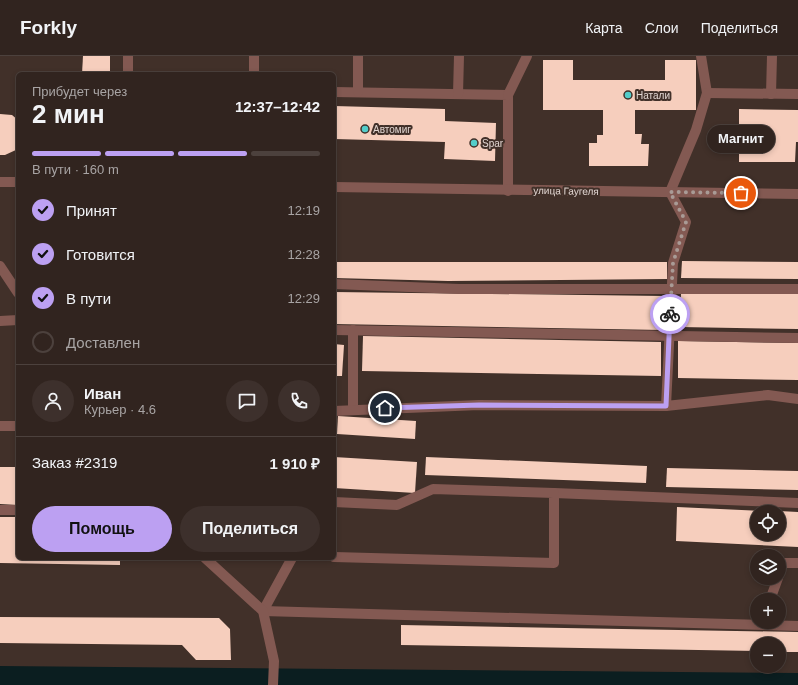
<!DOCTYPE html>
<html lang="ru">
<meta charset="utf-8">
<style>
:root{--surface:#31241f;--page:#3d302c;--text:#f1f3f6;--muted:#a8a4a4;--line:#4c413d;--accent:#bca0f2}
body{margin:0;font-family:Arial,sans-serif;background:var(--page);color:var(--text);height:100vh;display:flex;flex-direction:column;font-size:15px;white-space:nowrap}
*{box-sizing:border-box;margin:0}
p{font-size:13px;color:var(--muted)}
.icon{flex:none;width:22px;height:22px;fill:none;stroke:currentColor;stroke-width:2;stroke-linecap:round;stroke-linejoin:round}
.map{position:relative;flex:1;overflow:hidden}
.panel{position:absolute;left:16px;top:16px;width:320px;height:488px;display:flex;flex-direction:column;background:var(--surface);border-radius:6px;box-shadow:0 2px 6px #0003,0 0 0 1px var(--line)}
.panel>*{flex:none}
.controls{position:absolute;left:750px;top:449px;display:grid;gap:8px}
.controls a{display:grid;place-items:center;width:36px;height:36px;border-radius:50%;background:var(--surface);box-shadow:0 2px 6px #0003,0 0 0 1px var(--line);font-size:20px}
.pin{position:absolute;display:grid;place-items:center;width:34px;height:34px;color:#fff;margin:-17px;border:2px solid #fff;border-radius:50%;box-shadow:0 1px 4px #0007}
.courier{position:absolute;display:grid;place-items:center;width:40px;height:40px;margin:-20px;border:3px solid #bca0f2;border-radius:50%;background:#fff;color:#222;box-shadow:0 1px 5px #0007}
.bubble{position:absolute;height:28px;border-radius:14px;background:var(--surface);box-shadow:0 2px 6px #0003,0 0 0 1px var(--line);font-size:13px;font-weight:700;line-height:28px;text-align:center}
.headline em{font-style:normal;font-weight:700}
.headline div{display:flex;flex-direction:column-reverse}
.headline{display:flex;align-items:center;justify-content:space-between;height:68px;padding:0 16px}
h1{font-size:26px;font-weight:700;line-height:30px}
.bar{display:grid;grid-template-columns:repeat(4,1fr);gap:6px 4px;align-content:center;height:48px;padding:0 16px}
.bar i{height:5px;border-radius:3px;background:var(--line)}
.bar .selected{background:var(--accent)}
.bar p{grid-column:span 4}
.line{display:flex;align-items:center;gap:10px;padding:0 16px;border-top:1px solid var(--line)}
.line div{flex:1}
.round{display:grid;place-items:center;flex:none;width:42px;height:42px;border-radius:21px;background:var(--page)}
ol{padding:0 16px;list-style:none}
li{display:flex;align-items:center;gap:12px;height:44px}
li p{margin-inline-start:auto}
li .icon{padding:4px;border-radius:50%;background:var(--accent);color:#111;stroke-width:4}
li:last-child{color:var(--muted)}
li i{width:22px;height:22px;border:2px solid var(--line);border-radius:50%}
.cta{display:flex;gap:8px;margin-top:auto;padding:8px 16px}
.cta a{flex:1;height:46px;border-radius:24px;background:var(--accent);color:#111;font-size:16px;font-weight:700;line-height:46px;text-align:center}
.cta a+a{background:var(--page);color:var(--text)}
header{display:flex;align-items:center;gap:24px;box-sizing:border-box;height:56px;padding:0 20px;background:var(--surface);border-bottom:1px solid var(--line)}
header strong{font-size:19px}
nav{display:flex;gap:22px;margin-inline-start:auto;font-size:14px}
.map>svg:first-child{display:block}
.water{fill:#0b1e20}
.building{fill:#f6cebd}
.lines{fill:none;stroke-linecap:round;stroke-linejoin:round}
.service{stroke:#835952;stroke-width:10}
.minor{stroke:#835952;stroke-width:10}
.tertiary{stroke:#835952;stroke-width:10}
.done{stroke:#a99b96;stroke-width:4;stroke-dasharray:0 7.2}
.route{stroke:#bca0f2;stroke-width:5}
.poi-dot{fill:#53cdca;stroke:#413029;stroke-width:1.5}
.labels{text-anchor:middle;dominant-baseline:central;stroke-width:4;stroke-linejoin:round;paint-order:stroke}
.poi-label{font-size:10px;fill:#e1d5d1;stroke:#413029;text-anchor:start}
.street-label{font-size:10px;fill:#e1d5d1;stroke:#413029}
</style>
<header>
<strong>Forkly</strong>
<nav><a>Карта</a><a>Слои</a><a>Поделиться</a></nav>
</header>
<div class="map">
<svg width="798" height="629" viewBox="0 0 798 629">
<rect width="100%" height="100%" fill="#413029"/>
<!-- water -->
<polygon class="water" points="0,610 798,617 798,629 0,629"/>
<!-- building -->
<g class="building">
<polygon points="83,0 110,0 110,18 82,18"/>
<polygon points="543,4 573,4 573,24 665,24 665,4 696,4 696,54 635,54 635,78 642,78 641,88 649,88 648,110 589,110 589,87 597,87 597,79 603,79 603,54 543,54"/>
<polygon points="334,50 445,53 445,65 496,67 495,105 444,103 445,86 334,83"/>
<polygon points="739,53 798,54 798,86 796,86 795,106 739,106"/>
<polygon points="0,58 12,59 18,64 18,93 5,99 0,99"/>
<polygon points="682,205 798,206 798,223 681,222"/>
<polygon points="334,206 667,206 667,223 448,225 334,222"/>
<polygon points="334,236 663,240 662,274 334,268"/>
<polygon points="681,237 798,238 798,273 680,271"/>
<polygon points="363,280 661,286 661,320 362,315"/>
<polygon points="678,285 798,287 798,324 678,322"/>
<polygon points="334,288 344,289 342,320 334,320"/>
<polygon points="338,360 416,365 415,383 337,378"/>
<polygon points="334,401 417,406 415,437 334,432"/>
<polygon points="426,401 647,410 646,427 425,419"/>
<polygon points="0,411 18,411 18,449 0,448"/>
<polygon points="667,412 798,415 798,434 666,431"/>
<polygon points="677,451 763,455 757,456 757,478 779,478 779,455 798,456 798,491 676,485"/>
<polygon points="0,461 18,461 18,502 120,502 120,509 0,507"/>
<polygon points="0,561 219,562 230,573 231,604 196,604 182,589 0,587"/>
<polygon points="401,569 798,576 798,596 779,596 779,588 757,588 757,595 401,589"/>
</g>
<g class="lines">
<!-- service -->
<g class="service">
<polyline points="254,0 254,18"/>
<polyline points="701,0 707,37 696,74 670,136 686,166 673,207 666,350 768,339 798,343"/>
<polyline points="128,18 128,0"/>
<polyline points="334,36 508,39 508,135"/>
<polyline points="358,36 358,0"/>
<polyline points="707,37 798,38"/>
<polyline points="458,38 459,0"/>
<polyline points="771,38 772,0"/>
<polyline points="508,39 527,0"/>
<polyline points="334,228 459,233 798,233"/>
<polyline points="0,265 18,264"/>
<polyline points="334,274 798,282"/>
<polyline points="353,274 353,353"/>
<polyline points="334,355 479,349 666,350"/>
<polyline points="554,437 798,447"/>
<polyline points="334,446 397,449 433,433 554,437 554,507 334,501"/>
<polyline points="0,454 18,454"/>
<polyline points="292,502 263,555 798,570"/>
<polyline points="779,519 783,507 798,507"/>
<polyline points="770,544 778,522"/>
</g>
<!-- minor -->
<g class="minor">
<polyline points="0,126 18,126"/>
<polyline points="334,131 798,138"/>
</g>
<!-- tertiary -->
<g class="tertiary">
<polyline points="0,210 18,237"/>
<polyline points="0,370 18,370"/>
<polyline points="205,502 263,555 274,605 273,629"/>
</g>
</g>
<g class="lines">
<!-- done -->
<polyline class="done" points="670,258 673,207 686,166 670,136 741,137"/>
<!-- route -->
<polyline class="route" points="385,352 479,349 666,350 670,258"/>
</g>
<!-- markers -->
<g class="poi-dot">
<circle cx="628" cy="39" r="4"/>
<circle cx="365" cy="73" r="4"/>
<circle cx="474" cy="87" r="4"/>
</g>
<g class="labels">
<!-- poi labels -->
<g class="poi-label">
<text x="636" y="39">Натали</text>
<text x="373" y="73">Автомиг</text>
<text x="482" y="87">Spar</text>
</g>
<!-- street labels -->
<g class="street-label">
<text transform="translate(566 135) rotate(1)">улица Гаугеля</text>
</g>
</g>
</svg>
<div class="controls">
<a><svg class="icon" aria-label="locate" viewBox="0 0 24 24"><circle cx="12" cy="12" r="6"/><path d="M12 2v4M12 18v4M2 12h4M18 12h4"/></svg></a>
<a><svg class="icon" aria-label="layers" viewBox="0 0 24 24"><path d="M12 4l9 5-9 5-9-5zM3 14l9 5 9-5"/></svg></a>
<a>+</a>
<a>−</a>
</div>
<div class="pin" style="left:741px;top:137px;background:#ea580c"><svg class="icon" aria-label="bag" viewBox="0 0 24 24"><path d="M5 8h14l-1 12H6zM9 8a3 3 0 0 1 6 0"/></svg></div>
<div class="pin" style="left:385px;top:352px;background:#1f2937"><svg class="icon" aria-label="home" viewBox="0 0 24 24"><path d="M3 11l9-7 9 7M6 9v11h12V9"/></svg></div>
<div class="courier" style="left:670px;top:258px"><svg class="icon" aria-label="bike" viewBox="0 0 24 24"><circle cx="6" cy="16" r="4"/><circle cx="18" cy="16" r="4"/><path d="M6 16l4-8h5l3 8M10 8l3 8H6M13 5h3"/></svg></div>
<div class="bubble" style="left:707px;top:69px;width:68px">Магнит</div>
<section class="panel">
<div class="headline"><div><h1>2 мин</h1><p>Прибудет через</p></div><em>12:37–12:42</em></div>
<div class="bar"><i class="selected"></i><i class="selected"></i><i class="selected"></i><i></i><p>В пути · 160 m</p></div>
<ol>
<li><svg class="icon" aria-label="check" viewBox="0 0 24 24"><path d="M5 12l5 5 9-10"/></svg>Принят<p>12:19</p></li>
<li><svg class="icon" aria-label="check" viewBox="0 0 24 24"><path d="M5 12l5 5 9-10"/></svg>Готовится<p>12:28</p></li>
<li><svg class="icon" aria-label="check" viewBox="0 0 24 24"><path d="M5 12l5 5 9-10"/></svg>В пути<p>12:29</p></li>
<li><i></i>Доставлен</li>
</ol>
<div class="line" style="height:72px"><a class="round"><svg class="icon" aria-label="person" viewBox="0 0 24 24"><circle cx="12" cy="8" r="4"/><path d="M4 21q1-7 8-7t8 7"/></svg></a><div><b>Иван</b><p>Курьер · 4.6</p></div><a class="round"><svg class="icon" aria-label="chat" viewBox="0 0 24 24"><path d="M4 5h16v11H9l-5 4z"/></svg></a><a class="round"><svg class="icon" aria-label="phone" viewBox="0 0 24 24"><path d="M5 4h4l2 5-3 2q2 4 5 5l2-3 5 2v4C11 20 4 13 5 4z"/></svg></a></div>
<div class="line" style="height:52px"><div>Заказ #2319</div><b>1 910 ₽</b></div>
<div class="cta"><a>Помощь</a><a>Поделиться</a></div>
</section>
</div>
